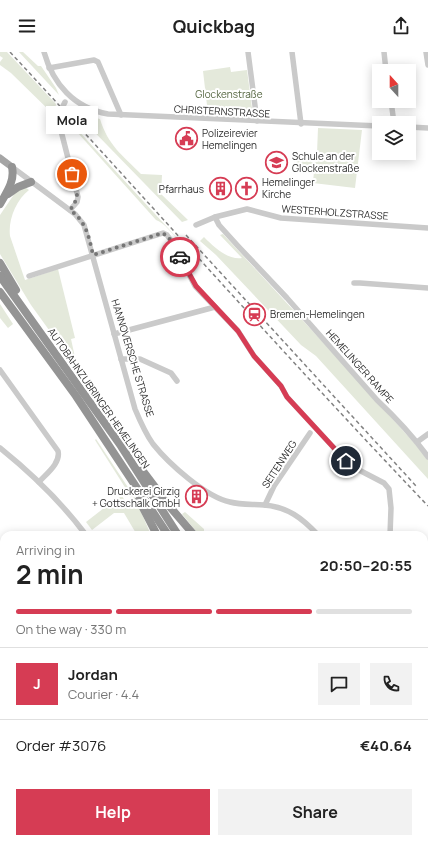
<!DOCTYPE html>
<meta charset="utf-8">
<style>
:root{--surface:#fff;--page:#f2f2f2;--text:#222;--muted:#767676;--line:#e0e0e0;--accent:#d63c54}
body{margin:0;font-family:Manrope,sans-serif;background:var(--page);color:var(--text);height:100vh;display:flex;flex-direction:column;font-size:15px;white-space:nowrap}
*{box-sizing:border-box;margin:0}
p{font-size:13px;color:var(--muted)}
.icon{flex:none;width:22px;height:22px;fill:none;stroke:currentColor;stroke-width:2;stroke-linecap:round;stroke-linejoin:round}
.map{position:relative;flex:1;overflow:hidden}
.sheet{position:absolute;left:0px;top:479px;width:428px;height:312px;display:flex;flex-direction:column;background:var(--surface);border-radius:12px 12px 0 0;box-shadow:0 2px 10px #0003}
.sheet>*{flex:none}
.needle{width:26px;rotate:339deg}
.tools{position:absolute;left:372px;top:12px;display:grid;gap:8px}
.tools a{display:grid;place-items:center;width:44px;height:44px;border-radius:0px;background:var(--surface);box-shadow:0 2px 10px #0003;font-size:20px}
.pin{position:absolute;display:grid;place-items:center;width:34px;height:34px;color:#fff;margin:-17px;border:2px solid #fff;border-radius:50%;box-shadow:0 1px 4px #0007}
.courier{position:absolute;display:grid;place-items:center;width:40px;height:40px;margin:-20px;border:3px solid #d63c54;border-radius:50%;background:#fff;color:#222;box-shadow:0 1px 5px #0007}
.bubble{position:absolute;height:28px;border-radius:0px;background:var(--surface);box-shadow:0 2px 10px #0003;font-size:13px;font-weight:700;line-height:28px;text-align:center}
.overview em{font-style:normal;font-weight:700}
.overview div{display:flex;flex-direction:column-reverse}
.overview{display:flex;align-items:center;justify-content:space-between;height:68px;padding:0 16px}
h1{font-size:26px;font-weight:700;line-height:30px}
.bar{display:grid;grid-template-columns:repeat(4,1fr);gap:6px 4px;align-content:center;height:48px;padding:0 16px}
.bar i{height:5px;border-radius:3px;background:var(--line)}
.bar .on{background:var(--accent)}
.bar p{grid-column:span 4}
.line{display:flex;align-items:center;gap:10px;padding:0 16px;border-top:1px solid var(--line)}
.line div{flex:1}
.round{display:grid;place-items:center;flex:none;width:42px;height:42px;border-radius:0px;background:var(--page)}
.cta{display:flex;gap:8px;margin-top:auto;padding:8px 16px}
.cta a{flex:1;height:46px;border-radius:0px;background:var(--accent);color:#fff;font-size:16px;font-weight:700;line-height:46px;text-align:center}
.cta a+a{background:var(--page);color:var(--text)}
header{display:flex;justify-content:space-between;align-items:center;height:52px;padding:0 16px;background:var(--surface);font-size:18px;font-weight:700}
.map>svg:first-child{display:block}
.green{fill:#e4e9db}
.water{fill:#c9dee8}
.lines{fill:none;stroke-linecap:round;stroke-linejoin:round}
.minor{stroke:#cacaca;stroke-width:5.5}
.major{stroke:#a5a5a5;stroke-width:7}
.highway{stroke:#949494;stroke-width:8}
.rail{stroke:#828282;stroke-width:1.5;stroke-dasharray:4 3;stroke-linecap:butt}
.minor-bridge{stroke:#cacaca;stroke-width:5.5}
.done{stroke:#767676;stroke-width:4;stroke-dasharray:0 7.2}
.route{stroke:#d63c54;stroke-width:5}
.labels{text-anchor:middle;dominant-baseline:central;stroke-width:4;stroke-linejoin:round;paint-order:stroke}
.park-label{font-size:10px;fill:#53643e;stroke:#fff}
.street-label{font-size:10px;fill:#2d2d2d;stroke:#fff}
.poi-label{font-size:10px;fill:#2d2d2d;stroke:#fff;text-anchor:start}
</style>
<header><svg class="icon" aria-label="menu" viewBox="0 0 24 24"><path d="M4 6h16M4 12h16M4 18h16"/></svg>Quickbag<svg class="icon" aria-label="share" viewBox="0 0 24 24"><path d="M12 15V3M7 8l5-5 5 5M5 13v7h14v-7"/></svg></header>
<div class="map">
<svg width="428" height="791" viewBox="0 0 428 791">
<rect width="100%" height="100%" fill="#fff"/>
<!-- green -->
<g class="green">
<polygon points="0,0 7,0 56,52 54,63 11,21 0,13 0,10 3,6 0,4"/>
<polygon points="19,0 23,0 38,14 41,14 56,36 59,43"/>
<polygon points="230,15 231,20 247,18 253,64 208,62 203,19"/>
<path d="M 71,56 L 76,56 L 88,64 L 100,67 C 108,93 122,103 141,122 L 162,123 L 161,142 L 188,168 L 182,170 Z"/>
<path d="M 64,63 L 178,187 C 171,181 165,171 156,168 L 69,71 L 65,72 Z"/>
<polygon points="318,76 362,78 355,136 313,131 314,119 295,118 293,101 317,101"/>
<path d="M 25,135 L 29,138 C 16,148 8,168 10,184 L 25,228 L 58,217 L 75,286 L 71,287 L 76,310 L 72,310 L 31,253 L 0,202 L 0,163 L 17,138 Z"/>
<path d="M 223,182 L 354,324 L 415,392 L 428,408 L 428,427 L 316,304 L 301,293 L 216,203 L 200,189 L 204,185 C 214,195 227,208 242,206 L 220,183 Z"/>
<polygon points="0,252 13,272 8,276 0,266"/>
<polygon points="96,387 135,446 151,483 137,483 124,461 114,461 92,478 86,470 113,449 122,444 127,452 132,449 128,440 95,388"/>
<polygon points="185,460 204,477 204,479 207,483 199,483 182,462"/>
<polygon points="360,787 390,787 393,791 361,791"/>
</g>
<!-- water -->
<polygon class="water" points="0,567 4,570 4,642 0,639"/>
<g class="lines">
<!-- minor -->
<g class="minor">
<path d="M 44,0 C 53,32 74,56 108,62 L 379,74"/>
<polyline points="248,0 257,69"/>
<polyline points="292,0 301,72"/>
<polyline points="384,0 386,19"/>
<polyline points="426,0 428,13"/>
<polyline points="49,16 94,8 98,10 121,63"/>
<polyline points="391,49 394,71"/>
<polyline points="61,58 59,71 78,145 77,150 70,158"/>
<polyline points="409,75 428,76"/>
<path d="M 12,115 L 75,162 L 84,173 L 135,357 C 140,369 145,381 153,392 C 169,412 206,445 230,450 C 241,453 253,452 264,453 C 288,455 302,466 318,483"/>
<path d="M 215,165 L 219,173 L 238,194 L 287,246 L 377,348 C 395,365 413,384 428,405"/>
<polyline points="196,173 215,165 247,157 281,166 428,176"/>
<polyline points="29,224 163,181 167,183 172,190 195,234 238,279 254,304 281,334 287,345 346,409 359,418 384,431 389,437 391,456 390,483"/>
<polyline points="354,231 360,231 428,236"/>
<polyline points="114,282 215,255"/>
<polyline points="121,307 140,307 171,321 177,329"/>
<path d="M 0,318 L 58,399 C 61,411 46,422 39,430"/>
<polyline points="417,390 428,382"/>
<path d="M 0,396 C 31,421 62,451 86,483"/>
<polyline points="265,453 274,434 310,381"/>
<polyline points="424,649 428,657"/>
<polyline points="0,771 4,774"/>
<polyline points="424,774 428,782"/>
<polyline points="20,787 25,791"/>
<polyline points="251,791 259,787"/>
</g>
<!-- major -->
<g class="major">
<polyline points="0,106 12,115"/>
<polyline points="424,516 428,514"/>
</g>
<!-- highway -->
<g class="highway">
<polyline points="8,142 18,135 31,130"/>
<path d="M 0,152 C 7,140 15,129 12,115"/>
<polyline points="0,211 16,238"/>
<polyline points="0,224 121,394 178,483"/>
<polyline points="0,240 76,344 168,483"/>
<polyline points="142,418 170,455 194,483"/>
<polyline points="139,448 157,483"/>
<polyline points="313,787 315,791"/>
<polyline points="329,787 331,791"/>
<polyline points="339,787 341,791"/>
<polyline points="356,787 357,791"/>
</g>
<!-- rail -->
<g class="rail">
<path d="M 10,0 C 150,151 286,305 428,454"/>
<polyline points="186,183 417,435"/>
<polyline points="241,787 243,791"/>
</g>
<!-- minor-bridge -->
<polyline class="minor-bridge" points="61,58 65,50"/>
</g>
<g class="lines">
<!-- done -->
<path class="done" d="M 72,122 C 77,139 81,143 70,158 C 86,169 89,185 93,203 L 163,181 L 169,186 L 180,205"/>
<!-- route -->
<polyline class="route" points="180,205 196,234 238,279 254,304 281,334 287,345 346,409"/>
</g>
<!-- icons -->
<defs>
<symbol id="civic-ring" viewBox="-11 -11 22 22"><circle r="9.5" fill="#fff" stroke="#d63c54" stroke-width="1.5"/><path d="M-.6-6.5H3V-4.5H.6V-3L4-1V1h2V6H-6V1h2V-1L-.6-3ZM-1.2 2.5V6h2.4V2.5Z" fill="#d63c54"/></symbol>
<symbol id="school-ring" viewBox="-11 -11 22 22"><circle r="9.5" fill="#fff" stroke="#d63c54" stroke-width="1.5"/><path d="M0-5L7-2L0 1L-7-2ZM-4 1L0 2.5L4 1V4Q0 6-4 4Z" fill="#d63c54"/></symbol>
<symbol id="church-ring" viewBox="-11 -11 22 22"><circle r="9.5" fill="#fff" stroke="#d63c54" stroke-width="1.5"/><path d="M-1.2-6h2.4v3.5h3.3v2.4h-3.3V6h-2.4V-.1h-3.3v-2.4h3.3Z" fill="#d63c54"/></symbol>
<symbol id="building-ring" viewBox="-11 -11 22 22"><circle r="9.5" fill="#fff" stroke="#d63c54" stroke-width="1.5"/><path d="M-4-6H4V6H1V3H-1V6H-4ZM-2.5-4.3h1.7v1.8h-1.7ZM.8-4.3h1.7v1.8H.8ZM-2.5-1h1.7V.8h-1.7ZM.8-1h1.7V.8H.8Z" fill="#d63c54"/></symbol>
<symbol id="station-ring" viewBox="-11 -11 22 22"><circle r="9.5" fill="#fff" stroke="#d63c54" stroke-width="1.5"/><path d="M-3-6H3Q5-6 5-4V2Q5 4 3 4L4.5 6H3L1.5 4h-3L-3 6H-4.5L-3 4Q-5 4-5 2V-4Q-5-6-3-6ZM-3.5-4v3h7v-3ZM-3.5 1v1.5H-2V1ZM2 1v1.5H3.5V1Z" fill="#d63c54"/></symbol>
</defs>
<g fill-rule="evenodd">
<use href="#civic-ring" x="174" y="74" width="25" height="25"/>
<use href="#school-ring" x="264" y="98" width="25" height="25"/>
<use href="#church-ring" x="234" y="124" width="25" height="25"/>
<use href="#building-ring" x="208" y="124" width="25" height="25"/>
<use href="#station-ring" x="242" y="250" width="25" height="25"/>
<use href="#building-ring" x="184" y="432" width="25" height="25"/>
</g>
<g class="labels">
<!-- park labels -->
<g class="park-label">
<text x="229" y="42">Glockenstraße</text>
</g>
<!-- street labels -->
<g class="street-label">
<text transform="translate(222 59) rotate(3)">CHRISTERNSTRASSE</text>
<text transform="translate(335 160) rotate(4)">WESTERHOLZSTRASSE</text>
<text transform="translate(133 306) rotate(73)">HANNOVERSCHE STRASSE</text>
<text transform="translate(360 314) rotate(48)">HEMELINGER RAMPE</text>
<text transform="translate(99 346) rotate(55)">AUTOBAHNZUBRINGER HEMELINGEN</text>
<text transform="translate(279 412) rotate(-57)">SEITENWEG</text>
</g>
<!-- poi labels -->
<g class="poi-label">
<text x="202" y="81">Polizeirevier<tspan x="202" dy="12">Hemelingen</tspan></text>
<text x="292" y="104">Schule an der<tspan x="292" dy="12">Glockenstraße</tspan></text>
<text x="262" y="130">Hemelinger<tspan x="262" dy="12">Kirche</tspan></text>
<text x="204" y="137" text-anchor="end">Pfarrhaus</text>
<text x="270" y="262">Bremen-Hemelingen</text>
<text x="180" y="439" text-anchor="end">Druckerei Girzig<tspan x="180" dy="12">+ Gottschalk GmbH</tspan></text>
</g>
</g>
</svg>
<div class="tools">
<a><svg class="needle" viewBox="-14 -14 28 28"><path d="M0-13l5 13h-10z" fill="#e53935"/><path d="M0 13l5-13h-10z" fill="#767676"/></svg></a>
<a><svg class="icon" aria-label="layers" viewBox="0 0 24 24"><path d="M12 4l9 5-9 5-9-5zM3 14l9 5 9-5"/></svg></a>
</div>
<div class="pin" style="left:72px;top:122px;background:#ea580c"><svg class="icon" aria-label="bag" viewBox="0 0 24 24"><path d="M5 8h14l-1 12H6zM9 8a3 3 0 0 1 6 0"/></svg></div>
<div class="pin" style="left:346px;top:409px;background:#1f2937"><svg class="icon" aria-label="home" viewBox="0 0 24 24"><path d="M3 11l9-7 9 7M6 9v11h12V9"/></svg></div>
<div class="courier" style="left:180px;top:205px"><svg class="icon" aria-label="car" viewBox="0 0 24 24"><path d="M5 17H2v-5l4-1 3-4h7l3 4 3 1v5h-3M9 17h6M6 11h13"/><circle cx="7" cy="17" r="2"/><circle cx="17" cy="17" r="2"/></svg></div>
<div class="bubble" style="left:46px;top:54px;width:52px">Mola</div>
<section class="sheet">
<div class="overview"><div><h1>2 min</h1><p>Arriving in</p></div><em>20:50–20:55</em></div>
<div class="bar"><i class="on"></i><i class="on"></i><i class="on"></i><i></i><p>On the way · 330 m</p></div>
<div class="line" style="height:72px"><b class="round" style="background:var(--accent);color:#fff">J</b><div><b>Jordan</b><p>Courier · 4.4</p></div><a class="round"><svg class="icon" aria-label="chat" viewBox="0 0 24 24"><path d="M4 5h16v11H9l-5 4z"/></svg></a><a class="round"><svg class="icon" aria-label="phone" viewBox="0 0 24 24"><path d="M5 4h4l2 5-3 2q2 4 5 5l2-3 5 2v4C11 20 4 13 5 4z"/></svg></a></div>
<div class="line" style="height:52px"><div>Order #3076</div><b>€40.64</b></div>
<div class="cta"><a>Help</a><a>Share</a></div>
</section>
</div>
